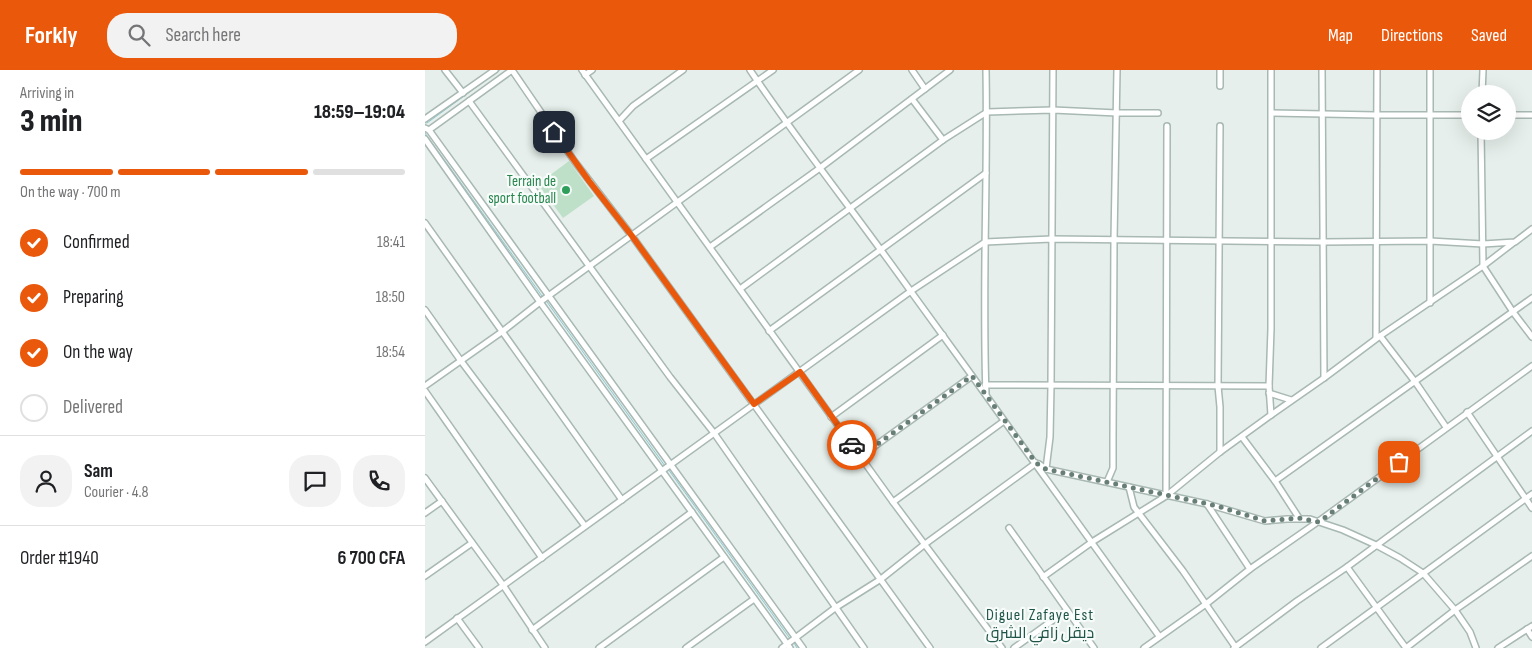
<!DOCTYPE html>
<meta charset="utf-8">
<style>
:root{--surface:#fff;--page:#f2f2f2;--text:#202124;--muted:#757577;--line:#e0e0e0;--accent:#ea580c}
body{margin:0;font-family:"Sofia Sans Condensed",Cairo,sans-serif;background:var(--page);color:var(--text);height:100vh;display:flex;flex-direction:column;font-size:19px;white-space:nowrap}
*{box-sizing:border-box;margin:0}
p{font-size:16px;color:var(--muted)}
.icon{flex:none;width:28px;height:28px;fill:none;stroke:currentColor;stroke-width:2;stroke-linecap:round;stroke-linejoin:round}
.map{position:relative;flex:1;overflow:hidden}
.sheet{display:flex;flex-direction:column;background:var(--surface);width:425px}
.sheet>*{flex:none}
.buttons{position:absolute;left:1036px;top:15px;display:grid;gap:10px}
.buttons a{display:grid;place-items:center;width:55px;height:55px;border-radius:50%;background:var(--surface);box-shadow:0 5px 20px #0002;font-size:25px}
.pin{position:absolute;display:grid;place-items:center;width:42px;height:42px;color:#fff;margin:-21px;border-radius:10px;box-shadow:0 2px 8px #0006}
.courier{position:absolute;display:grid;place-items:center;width:50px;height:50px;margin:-25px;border:4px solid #ea580c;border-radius:50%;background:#fff;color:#222;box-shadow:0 1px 6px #0007}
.headline em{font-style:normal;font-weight:800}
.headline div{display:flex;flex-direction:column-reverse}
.headline{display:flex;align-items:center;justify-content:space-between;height:85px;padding:0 20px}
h1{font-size:32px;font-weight:800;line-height:38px}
.bar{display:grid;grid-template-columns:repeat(4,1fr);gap:8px 5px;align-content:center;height:60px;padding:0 20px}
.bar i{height:6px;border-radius:4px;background:var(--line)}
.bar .active{background:var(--accent)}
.bar p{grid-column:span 4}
.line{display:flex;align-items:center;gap:12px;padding:0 20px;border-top:1px solid var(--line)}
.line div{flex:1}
.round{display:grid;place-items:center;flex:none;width:52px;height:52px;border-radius:20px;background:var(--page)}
ol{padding:0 20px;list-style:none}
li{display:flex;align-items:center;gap:15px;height:55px}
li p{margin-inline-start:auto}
li .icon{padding:5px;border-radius:50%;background:var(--accent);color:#fff;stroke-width:4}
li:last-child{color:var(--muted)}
li i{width:28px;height:28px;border:2px solid var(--line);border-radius:50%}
header{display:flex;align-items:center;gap:30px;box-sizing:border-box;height:70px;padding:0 25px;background:var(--accent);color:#fff}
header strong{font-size:24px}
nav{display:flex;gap:28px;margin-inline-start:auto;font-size:18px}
.search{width:350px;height:45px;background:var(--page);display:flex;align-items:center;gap:12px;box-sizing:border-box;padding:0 18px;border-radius:20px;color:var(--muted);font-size:19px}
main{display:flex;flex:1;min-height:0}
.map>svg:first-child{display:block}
.green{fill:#bfe0c8}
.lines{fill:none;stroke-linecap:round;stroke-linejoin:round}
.stream{stroke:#8ec9d4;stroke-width:1}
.street-casing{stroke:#a8b8b2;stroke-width:8}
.street{stroke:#fff;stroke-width:5}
.done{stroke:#687f78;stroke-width:5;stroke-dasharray:0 9}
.route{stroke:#ea580c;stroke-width:6}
.leisure-dot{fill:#2e9e5b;stroke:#f7fbf9;stroke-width:2}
.labels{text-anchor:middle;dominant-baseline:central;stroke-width:4.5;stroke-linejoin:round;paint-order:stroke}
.leisure-label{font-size:15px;fill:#27864d;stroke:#f7fbf9;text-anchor:end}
.neighbourhood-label{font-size:16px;letter-spacing:1px;fill:#1f5548;stroke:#f7fbf9}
</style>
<header>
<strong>Forkly</strong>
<div class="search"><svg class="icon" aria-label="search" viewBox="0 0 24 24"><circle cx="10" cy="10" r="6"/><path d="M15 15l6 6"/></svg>Search here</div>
<nav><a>Map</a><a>Directions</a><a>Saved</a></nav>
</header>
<main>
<section class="sheet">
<div class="headline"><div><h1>3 min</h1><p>Arriving in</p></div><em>18:59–19:04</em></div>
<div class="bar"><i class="active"></i><i class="active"></i><i class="active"></i><i></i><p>On the way · 700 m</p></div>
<ol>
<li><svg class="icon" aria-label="check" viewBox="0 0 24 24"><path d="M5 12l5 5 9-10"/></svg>Confirmed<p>18:41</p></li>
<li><svg class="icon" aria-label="check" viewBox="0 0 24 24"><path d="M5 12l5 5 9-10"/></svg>Preparing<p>18:50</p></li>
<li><svg class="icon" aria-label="check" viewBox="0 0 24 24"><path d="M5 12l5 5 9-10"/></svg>On the way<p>18:54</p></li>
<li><i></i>Delivered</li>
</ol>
<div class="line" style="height:90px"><a class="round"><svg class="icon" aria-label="person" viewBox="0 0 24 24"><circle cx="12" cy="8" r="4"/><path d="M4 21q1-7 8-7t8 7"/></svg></a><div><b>Sam</b><p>Courier · 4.8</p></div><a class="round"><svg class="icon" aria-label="chat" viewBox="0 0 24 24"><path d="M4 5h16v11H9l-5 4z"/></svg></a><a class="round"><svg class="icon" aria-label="phone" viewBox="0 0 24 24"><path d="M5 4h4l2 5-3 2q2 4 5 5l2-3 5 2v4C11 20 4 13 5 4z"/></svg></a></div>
<div class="line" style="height:65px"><div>Order #1940</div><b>6 700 CFA</b></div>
</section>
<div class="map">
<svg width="1107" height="578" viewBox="0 0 1107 578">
<rect width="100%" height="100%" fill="#e6efeb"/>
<!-- green -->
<polygon class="green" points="144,91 169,126 138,148 113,114"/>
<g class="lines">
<!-- stream -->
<g class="stream">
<polyline points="2,53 75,0"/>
<polyline points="0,63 117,226"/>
<polyline points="122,232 240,396"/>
<polyline points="243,399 366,570"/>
<polyline points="369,573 372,578"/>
</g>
<defs>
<g id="street">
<polyline points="20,0 38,23"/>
<polyline points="87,0 150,92 207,166 505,578"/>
<polyline points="157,0 468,432 577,578"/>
<path d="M 325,0 C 376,76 434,148 487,223 C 570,337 652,452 734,566"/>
<polyline points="487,0 500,19"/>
<polyline points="897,0 899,308"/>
<polyline points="160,5 167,0"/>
<polyline points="795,16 795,0"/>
<polyline points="1057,24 1058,0"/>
<polyline points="487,29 518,70"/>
<polyline points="44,31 245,307 289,363 439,578"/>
<polyline points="847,43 951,45 1045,45"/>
<polyline points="1082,45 1107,45"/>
<polyline points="0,49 70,0"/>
<polyline points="194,51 208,36 258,0"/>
<polyline points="0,58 4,60 87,0"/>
<polyline points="4,60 378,578"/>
<polyline points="1056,61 1058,196 1088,242 1107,267"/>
<polyline points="0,69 115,232 365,578"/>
<polyline points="221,89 348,0"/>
<polyline points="0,153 197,430"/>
<polyline points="285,177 395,98 525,0"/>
<polyline points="315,219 518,70 562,42 628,40 692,43 733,43"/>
<polyline points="1005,233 1005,0"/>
<polyline points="0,240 36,291 160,456"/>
<polyline points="344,261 561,103"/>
<polyline points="955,266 991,313 1021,357"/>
<polyline points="951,268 952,0"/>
<polyline points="560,315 844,316"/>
<polyline points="0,316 78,261 115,232 434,0"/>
<polyline points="0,321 117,488"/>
<polyline points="844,323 866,330"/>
<path d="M 561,324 C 557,216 563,108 561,0"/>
<polyline points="1042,342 1107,438"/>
<polyline points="846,345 844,316 846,259 846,0"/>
<polyline points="406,347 518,265"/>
<polyline points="817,367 850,411 874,448"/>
<polyline points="795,382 795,337 793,316 795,56"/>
<polyline points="436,386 547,306"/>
<polyline points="614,394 621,399 782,434 840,451 862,449 885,449 918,460 951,475 975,488 998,503 1030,540 1045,562 1051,578"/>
<polyline points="621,399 625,367 626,316 628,0"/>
<polyline points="0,408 78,515 120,578"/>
<polyline points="850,411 1107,228"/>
<polyline points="682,412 688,398 688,369 689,170 692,0"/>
<polyline points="704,417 709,437 758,501 811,578"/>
<polyline points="741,426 742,56"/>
<polyline points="468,432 579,351"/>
<polyline points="782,434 825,499"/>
<polyline points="0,443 17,431"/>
<polyline points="894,451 1107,296"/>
<polyline points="584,458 669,578"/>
<polyline points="922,497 981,578"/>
<polyline points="0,506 47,473"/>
<polyline points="618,507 667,472 741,426 795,382 846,345 899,308 955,266 1058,196 1088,173"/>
<polyline points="32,548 54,578"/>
<polyline points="1102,559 1107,567"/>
<polyline points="107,560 267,442"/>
<polyline points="0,572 486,221 560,172 627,169 899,172 1005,171 1058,174 1090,172 1107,159"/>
<polyline points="174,578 299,487"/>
<polyline points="261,578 329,529"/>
<polyline points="357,578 410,538 456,509 500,474 611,393"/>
<polyline points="589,578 642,540"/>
<polyline points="719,578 781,534 825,499 894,451"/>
<polyline points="809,578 872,531 922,497 1107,361"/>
<polyline points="896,578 1107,424"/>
<polyline points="981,578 1030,540 1107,486"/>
<polyline points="1073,578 1107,556"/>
</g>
</defs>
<!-- street casing -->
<use href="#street" class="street-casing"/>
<!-- street -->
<use href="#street" class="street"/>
</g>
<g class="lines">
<!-- done -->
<polyline class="done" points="427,375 436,386 547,306 611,393 621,399 792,436 840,451 874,448 894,452 974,392"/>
<!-- route -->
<polyline class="route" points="129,62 164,111 207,166 329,334 375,302 427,375"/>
</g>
<!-- markers -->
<circle class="leisure-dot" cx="141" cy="120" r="5"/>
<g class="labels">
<!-- leisure labels -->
<g class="leisure-label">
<text x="131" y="111">Terrain de<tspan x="131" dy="17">sport football</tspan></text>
</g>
<!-- neighbourhood labels -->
<g class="neighbourhood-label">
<text x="615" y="545">Diguel Zafaye Est<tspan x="615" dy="18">ديقل زافي الشرق</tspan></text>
</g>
</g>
</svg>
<div class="buttons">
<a><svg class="icon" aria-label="layers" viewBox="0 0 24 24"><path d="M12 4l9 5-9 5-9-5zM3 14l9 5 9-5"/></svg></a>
</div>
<div class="pin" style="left:974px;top:392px;background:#ea580c"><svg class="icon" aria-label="bag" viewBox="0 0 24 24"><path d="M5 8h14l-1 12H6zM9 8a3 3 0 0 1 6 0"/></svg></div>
<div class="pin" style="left:129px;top:62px;background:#1f2937"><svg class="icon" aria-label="home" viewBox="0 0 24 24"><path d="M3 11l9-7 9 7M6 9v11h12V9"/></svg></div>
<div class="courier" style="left:427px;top:375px"><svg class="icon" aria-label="car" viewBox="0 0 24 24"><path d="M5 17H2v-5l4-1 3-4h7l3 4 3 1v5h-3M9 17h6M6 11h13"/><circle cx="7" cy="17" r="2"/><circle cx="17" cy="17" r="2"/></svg></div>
</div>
</main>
